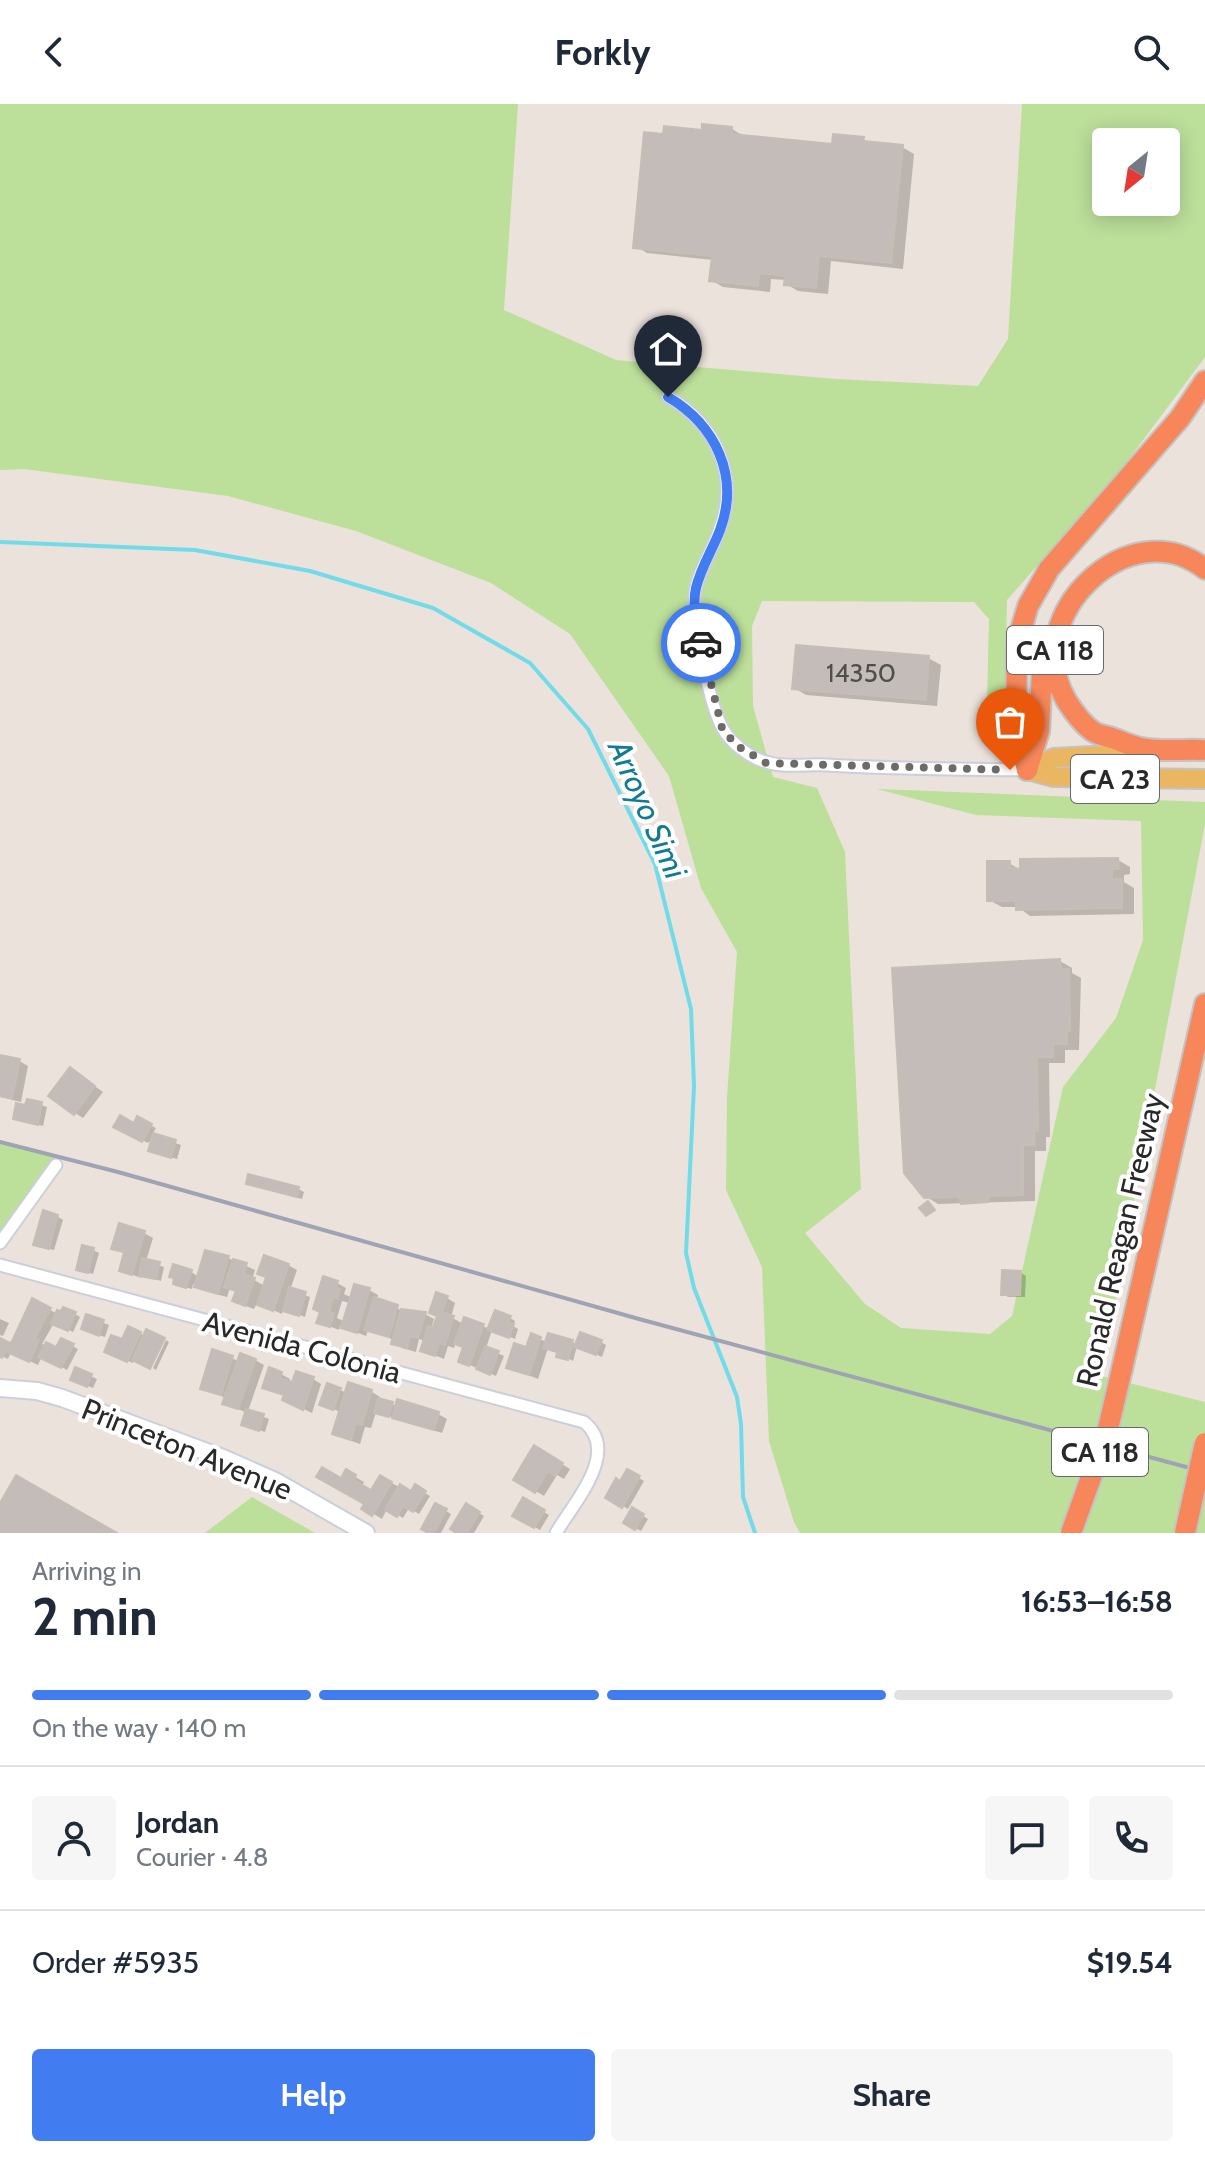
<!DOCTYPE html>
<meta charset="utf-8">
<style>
:root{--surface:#fff;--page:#f6f6f7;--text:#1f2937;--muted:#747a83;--line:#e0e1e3;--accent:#427cf1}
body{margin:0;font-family:Cabin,sans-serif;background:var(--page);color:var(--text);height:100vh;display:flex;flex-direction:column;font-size:30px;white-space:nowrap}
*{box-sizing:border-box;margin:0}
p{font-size:26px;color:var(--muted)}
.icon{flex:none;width:44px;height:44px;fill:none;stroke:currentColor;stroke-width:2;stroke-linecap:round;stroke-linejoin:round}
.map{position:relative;height:1429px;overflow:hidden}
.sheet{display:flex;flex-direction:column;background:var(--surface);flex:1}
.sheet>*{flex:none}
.needle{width:52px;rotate:210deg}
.buttons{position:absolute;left:1092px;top:24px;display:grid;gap:16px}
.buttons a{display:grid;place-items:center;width:88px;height:88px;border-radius:8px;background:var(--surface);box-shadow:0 4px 20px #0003;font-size:40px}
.pin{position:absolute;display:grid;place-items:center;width:68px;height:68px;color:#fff;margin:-82px -34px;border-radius:50% 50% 50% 0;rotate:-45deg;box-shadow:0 0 8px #0007}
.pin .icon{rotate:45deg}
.courier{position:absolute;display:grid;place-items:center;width:80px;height:80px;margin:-40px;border:6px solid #427cf1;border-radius:50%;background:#fff;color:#222;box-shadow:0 2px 10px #0007}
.overview em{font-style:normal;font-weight:700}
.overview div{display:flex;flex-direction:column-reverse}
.overview{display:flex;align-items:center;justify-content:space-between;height:136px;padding:0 32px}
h1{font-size:52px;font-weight:700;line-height:60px}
.bar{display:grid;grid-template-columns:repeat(4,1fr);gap:12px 8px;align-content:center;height:96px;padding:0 32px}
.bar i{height:10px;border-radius:6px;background:var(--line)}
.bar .on{background:var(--accent)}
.bar p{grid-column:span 4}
.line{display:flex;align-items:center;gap:20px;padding:0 32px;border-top:2px solid var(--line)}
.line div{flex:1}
.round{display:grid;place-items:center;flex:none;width:84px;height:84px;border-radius:8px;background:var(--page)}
.action{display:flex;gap:16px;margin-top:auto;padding:16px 32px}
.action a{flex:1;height:92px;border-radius:8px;background:var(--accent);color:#fff;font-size:32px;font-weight:700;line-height:92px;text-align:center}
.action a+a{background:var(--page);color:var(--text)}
header{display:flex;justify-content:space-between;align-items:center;height:104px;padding:0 32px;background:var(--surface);font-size:36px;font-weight:700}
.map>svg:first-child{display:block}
.green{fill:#bcdf9a;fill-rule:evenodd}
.shadow{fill:#0003;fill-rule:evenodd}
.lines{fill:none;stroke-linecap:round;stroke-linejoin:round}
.stream{stroke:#72dbe9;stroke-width:4}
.building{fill:#c3bcb8;stroke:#c6bdb5;stroke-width:2}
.street-casing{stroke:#cacfda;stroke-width:15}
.secondary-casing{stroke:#cacfda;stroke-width:20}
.primary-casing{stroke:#c3c3c3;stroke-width:22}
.highway-casing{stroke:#c3c3c3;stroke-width:24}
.street{stroke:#fff;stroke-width:11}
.secondary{stroke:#fff;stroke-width:16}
.primary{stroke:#eab661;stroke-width:18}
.highway{stroke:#f7875a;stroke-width:20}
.rail{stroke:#9ea4b3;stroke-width:4}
.highway-bridge-casing{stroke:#c3c3c3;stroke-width:24;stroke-linecap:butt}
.highway-bridge{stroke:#f7875a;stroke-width:20}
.done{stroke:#6d6a67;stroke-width:8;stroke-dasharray:0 14.4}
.route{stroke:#427cf1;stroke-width:10}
.labels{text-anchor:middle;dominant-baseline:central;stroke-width:8;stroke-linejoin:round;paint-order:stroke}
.number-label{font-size:26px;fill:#504e4d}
.shield{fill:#fff;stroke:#696969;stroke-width:2}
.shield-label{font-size:28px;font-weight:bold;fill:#292929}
.street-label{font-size:30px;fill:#292929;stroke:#fff}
.water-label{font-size:32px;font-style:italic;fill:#137a93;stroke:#fff}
</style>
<header><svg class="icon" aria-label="back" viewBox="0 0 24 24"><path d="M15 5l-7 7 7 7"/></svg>Forkly<svg class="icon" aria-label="search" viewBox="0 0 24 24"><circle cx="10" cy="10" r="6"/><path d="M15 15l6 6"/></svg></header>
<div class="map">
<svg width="1205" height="1429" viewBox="0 0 1205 1429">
<rect width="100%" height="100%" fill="#ebe2db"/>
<!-- green -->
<g class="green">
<path d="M 0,0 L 518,0 L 504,206 L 616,256 L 836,275 L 978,282 L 1008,235 L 1022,0 L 1205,0 L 1205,253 L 1114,375 L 1007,496 L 1004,616 L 986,641 L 989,515 L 974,498 L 762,497 L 752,522 L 753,602 L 773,673 L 817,684 L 845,748 L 861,1085 L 805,1129 L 865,1200 L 901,1224 L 990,1230 L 1012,1212 L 1063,983 L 1116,914 L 1143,836 L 1141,717 L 976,711 L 877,685 L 1205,698 L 1205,720 L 1101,1272 L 1205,1298 L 1205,1429 L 800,1429 L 794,1418 L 769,1337 L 762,1163 L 726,1086 L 727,994 L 737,848 L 701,784 L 669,672 L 570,530 L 491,479 L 356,427 L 228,392 L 24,365 L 0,366 ZM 1106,38 L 1166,38 L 1166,98 L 1106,98 Z"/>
<polygon points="0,1038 61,1054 0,1139"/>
<polygon points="252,1393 315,1429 205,1429"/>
</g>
<!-- shadow -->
<g class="shadow">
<polygon points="732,25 745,33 834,42 863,35 872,40 902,43 914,50 903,165 831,157 828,190 798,187 786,180 786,176 771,175 770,188 723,183 711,176 713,156 647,149 635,142 665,32"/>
<polygon points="928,554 941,561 937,602 806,591 794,584"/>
<polygon points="1118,756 1130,763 1130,770 1124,771 1124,778 1134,784 1134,810 1030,812 1018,803 1002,803 989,796 1009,759 1022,767"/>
<polygon points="1060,857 1072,864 1072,869 1081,874 1079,946 1065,946 1065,959 1049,959 1050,1033 1046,1033 1046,1047 1035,1047 1035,1097 938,1100 925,1092"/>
<polygon points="0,953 19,957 28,962 21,998 0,993"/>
<polygon points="79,971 103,988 83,1014 75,1009"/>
<polygon points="28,997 47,1003 43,1022 15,1014"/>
<polygon points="138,1015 156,1024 152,1031 181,1041 177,1055 155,1049 154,1032 148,1039 116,1022 135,1021"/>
<polygon points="254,1082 298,1085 304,1088 302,1095"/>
<polygon points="57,1112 63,1116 54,1146 41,1143"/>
<polygon points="144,1129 153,1134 146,1157 164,1163 161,1177 142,1171 141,1174 121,1166 126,1150 114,1144"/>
<polygon points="93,1146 99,1149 93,1170 78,1165"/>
<polygon points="228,1154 255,1166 252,1175 265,1182 288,1161 297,1166 290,1186 310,1193 305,1213 283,1205 282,1210 257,1199 254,1205 243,1201 235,1196 238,1188 230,1184 227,1193 205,1187 193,1180 192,1185 180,1182 191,1168 199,1173"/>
<polygon points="1021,1169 1026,1172 1025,1193 1008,1193 1003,1190"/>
<path d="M 337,1179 L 346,1184 L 344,1190 L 352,1194 L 369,1186 L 378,1191 L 376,1196 L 406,1208 L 425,1210 L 434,1215 L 430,1228 L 433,1229 L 447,1194 L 455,1199 L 451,1213 L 463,1220 L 465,1215 L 490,1225 L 510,1214 L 515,1217 L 513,1222 L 518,1225 L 515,1235 L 492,1226 L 486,1244 L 504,1252 L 496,1272 L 460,1257 L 465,1244 L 456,1239 L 454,1244 L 448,1242 L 444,1255 L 422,1246 L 425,1237 L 419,1235 L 416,1248 L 402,1244 L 394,1239 L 394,1236 L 368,1226 L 366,1232 L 340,1222 L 339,1226 L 319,1218 ZM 342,1197 L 350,1199 L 345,1218 L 337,1214 Z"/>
<polygon points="32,1197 58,1210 75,1210 80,1213 73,1228 54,1219 42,1240 57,1245 61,1236 78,1245 67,1266 42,1252 38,1261 11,1248 8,1255 0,1251 0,1236 12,1242"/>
<polygon points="87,1213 109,1221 105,1233 89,1228"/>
<polygon points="0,1215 9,1219 3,1232 0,1231"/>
<polygon points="140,1229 145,1233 133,1259 112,1250 123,1238"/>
<polygon points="532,1232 547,1238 572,1238 577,1241 601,1238 606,1241 602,1253 577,1242 573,1257 548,1244 538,1275 508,1263 528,1245"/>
<polygon points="166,1236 169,1238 156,1266 153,1264"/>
<polygon points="213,1248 239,1257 255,1256 264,1261 248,1307 269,1315 265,1328 249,1323 247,1309 225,1299 226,1294 202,1284"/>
<polygon points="76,1266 97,1275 93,1284 78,1278"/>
<polygon points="281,1270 290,1275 288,1279 313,1275 321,1280 312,1309 293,1300 285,1292 265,1283"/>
<polygon points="349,1281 372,1288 380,1293 379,1296 397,1302 438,1310 447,1315 442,1329 376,1308 371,1324 365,1323 360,1340 343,1334 334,1329 341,1308 327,1303 340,1286 347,1289"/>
<polygon points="535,1344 570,1365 564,1375 557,1371 544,1392 516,1375"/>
<polygon points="627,1367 644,1377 628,1405 608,1393"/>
<polygon points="346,1368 364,1378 362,1382 372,1388 381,1374 412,1389 415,1383 430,1392 419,1410 409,1404 403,1414 387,1405 382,1415 364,1404 366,1400 342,1377"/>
<polygon points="524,1396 549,1411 540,1426 515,1411"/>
<polygon points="436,1401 451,1410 441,1429 432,1429"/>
<polygon points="467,1402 484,1412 474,1429 460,1429"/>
<polygon points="633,1406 648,1415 641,1427 626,1419"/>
</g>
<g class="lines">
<!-- stream -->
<polyline class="stream" points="0,438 195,446 310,467 433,504 530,559 588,625 655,760 691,905 694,982 686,1149 694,1184 737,1293 741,1320 743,1393 755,1429"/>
</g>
<!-- building -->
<g class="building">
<polygon points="702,20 732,23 732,30 832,40 833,30 864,33 863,37 903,41 891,159 819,152 816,184 784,181 785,172 759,169 758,182 709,177 712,152 633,144 644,28 663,30 664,22 702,26"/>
<polygon points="796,541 929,552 926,596 792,585"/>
<polygon points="1118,754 1119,765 1112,765 1112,775 1122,775 1122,804 1016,806 1016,797 987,797 987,757 1010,757 1010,764 1020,765 1020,755"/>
<polygon points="1060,855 1061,865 1069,865 1070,927 1067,927 1067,940 1053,940 1053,953 1037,953 1038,1027 1034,1027 1035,1041 1023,1041 1023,1091 924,1094 904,1069 892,864"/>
<polygon points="0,951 20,955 12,994 0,992"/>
<polygon points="70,963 95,982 74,1011 48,992"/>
<polygon points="27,995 42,998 38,1021 13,1015 16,999 25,1001"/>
<polygon points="120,1011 134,1019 137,1012 152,1020 142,1038 113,1023"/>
<polygon points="153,1029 176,1036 171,1054 148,1047"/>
<polygon points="248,1070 299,1083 297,1093 246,1080"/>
<polygon points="988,1093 988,1098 961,1100 960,1095"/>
<polygon points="928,1097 935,1106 926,1112 919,1104"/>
<polygon points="43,1106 58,1111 49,1145 33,1141"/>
<polygon points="119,1119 145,1127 132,1171 119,1167 124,1148 111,1145"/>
<polygon points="82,1141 94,1144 88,1169 76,1166"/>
<polygon points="205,1146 229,1152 218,1190 194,1183"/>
<polygon points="264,1151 289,1160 273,1207 257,1201 266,1173 257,1170"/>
<polygon points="142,1154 160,1158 156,1175 139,1172"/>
<polygon points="233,1155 247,1159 244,1170 255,1174 245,1202 232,1197 236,1187 224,1183"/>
<polygon points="173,1160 192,1166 186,1184 173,1180 174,1174 169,1173"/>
<polygon points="1002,1166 1021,1167 1020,1191 1001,1191"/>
<polygon points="323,1172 338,1177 336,1184 340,1185 338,1195 333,1193 329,1208 334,1209 330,1223 316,1219 320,1208 313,1205"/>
<polygon points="354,1180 370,1184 357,1229 341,1224"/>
<polygon points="289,1183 306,1188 299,1212 283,1207"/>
<polygon points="436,1188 448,1192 442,1208 454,1212 445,1241 439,1239 435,1252 420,1247 428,1222 433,1223 437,1212 429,1209"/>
<polygon points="374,1193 398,1201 389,1233 364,1226"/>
<polygon points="32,1194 51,1204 35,1234 39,1236 29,1258 7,1248"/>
<polygon points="63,1203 76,1208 68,1227 51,1220 57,1206 61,1207"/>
<polygon points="401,1205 426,1208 418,1234 410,1232 407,1244 391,1240"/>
<polygon points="495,1206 511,1212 508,1218 514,1220 509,1234 487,1226"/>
<polygon points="86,1210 104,1216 99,1232 81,1225"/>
<polygon points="464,1213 484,1220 469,1262 458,1258 463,1243 454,1240"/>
<polygon points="128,1222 141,1228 127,1258 104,1248 111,1231 122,1235"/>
<polygon points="146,1225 165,1234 150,1265 132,1256"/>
<polygon points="580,1228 602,1236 596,1251 574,1243"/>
<polygon points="531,1229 541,1233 529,1271 506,1264 514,1239 526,1243"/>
<polygon points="548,1229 573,1236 568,1256 556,1253 557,1248 543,1244"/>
<polygon points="0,1234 10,1239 2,1254 0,1253"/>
<polygon points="61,1234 74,1240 61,1264 38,1253 46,1238 56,1243"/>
<polygon points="485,1242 499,1247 490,1271 476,1265"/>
<polygon points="212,1245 233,1252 221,1291 200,1285"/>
<polygon points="240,1249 256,1255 238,1305 222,1300"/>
<polygon points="75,1263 92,1270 87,1283 70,1276"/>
<polygon points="269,1263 282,1268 280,1274 292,1278 296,1267 314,1273 303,1306 282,1296 284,1291 262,1284"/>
<polygon points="348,1278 372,1286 362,1321 356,1319 351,1336 332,1330"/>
<polygon points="327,1279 341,1284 333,1306 319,1301"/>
<polygon points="378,1294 393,1298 389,1313 374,1309"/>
<polygon points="397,1295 439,1308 434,1326 392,1314"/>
<polygon points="246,1305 264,1310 259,1327 241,1321"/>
<polygon points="534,1341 563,1359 555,1372 548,1367 535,1389 513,1376"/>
<polygon points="322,1363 341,1374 346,1365 356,1371 354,1376 371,1386 380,1371 392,1378 372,1412 361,1405 364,1400 316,1373"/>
<polygon points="627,1365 640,1372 622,1404 605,1394 616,1374 620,1377"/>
<polygon points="16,1371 117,1429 0,1429 0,1399"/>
<polygon points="400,1380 411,1387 415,1380 426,1387 413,1408 403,1402 397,1413 385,1406"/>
<polygon points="523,1393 545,1406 534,1424 512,1412"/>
<polygon points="435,1399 447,1405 434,1429 428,1429 421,1425"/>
<polygon points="466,1399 480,1408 467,1429 456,1429 450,1425"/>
<polygon points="632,1403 644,1410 635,1426 623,1419"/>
</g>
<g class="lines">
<defs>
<g id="street">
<path d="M 668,293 C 717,320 740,374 719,427 C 712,448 698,467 695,489 C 692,515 710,603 723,625 C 731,639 750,654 766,658 C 783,664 808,660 826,661 C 893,665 960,665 1027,666"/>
<polyline points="0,1139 56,1061"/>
<path d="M 0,1161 L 584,1318 C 621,1348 574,1398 556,1429"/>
</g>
<polyline id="secondary" points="0,1284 37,1287 62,1294 223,1354 275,1377 366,1429"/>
<g id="primary">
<polyline points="1027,666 1054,654 1149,649"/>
<polyline points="1027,666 1053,673 1205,675"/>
</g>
<g id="highway">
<path d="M 1202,646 C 1183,645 1160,648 1141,644 C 1131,642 1121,637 1112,634 C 1106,632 1099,631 1094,628 C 1083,621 1073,607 1066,596 C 1018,512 1130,405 1205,465"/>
<polyline points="1027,666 1016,623 1017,539 1028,502 1049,465 1180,314 1205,277"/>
<polyline points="1027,666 1039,627 1043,548"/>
<polyline points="1122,1265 1205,900"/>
</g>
</defs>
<!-- street casing -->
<use href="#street" class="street-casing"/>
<!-- secondary casing -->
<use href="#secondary" class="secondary-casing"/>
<!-- primary casing -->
<use href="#primary" class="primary-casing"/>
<!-- highway casing -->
<use href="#highway" class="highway-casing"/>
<!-- street -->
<use href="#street" class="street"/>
<!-- secondary -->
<use href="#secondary" class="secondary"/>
<!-- primary -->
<use href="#primary" class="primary"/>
<!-- highway -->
<use href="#highway" class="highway"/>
<!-- rail -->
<polyline class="rail" points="0,1038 118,1068 639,1215 1205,1368"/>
<defs>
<g id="highway-bridge">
<polyline points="1071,1429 1107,1329 1122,1265"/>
<polyline points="1185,1429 1205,1339"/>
</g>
</defs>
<!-- highway-bridge casing -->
<use href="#highway-bridge" class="highway-bridge-casing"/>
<!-- highway-bridge -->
<use href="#highway-bridge" class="highway-bridge"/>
</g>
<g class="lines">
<!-- done -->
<polyline class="done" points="701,539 722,624 736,641 766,659 1010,666"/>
<!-- route -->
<path class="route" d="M 668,293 C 716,321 740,373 720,426 C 713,445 701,463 696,484 C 692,502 696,521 701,539"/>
</g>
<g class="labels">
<!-- number labels -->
<g class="number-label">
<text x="861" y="569">14350</text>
</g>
<!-- shield labels -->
<g class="shield">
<rect x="1007" y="522" width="96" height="48" rx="6"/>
<rect x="1071" y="651" width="88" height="48" rx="6"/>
<rect x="1052" y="1324" width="96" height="48" rx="6"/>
</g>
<g class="shield-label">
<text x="1055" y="546">CA 118</text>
<text x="1115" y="675">CA 23</text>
<text x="1100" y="1348">CA 118</text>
</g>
<!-- street labels -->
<g class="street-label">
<text transform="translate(1120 1136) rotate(-77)">Ronald Reagan Freeway</text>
<text transform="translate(302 1243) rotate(15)">Avenida Colonia</text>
<text transform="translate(187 1345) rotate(22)">Princeton Avenue</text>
</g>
<!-- water labels -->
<g class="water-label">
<text transform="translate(648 705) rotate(66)">Arroyo Simi</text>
</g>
</g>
</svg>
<div class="buttons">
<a><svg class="needle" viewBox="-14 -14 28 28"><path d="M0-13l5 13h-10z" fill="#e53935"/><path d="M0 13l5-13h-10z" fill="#747a83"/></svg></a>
</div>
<div class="pin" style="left:1010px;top:666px;background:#ea580c"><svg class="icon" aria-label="bag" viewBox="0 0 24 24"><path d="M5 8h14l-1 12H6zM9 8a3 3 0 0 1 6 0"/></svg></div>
<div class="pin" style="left:668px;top:293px;background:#1f2937"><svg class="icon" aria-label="home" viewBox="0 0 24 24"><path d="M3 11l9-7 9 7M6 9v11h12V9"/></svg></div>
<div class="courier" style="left:701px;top:539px"><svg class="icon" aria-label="car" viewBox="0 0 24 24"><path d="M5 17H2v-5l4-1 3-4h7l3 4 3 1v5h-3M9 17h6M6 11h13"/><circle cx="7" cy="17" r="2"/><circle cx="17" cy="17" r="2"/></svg></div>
</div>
<section class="sheet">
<div class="overview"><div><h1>2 min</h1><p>Arriving in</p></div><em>16:53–16:58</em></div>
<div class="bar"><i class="on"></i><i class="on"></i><i class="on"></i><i></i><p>On the way · 140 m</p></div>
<div class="line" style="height:144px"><a class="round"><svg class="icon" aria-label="person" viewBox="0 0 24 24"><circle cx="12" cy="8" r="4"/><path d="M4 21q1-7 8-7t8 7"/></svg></a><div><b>Jordan</b><p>Courier · 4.8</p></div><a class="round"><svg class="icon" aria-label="chat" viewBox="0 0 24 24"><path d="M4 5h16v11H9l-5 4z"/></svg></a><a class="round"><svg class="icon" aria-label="phone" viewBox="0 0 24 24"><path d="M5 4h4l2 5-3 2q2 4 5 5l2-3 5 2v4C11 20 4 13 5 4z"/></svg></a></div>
<div class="line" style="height:104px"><div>Order #5935</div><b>$19.54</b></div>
<div class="action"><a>Help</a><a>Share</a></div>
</section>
